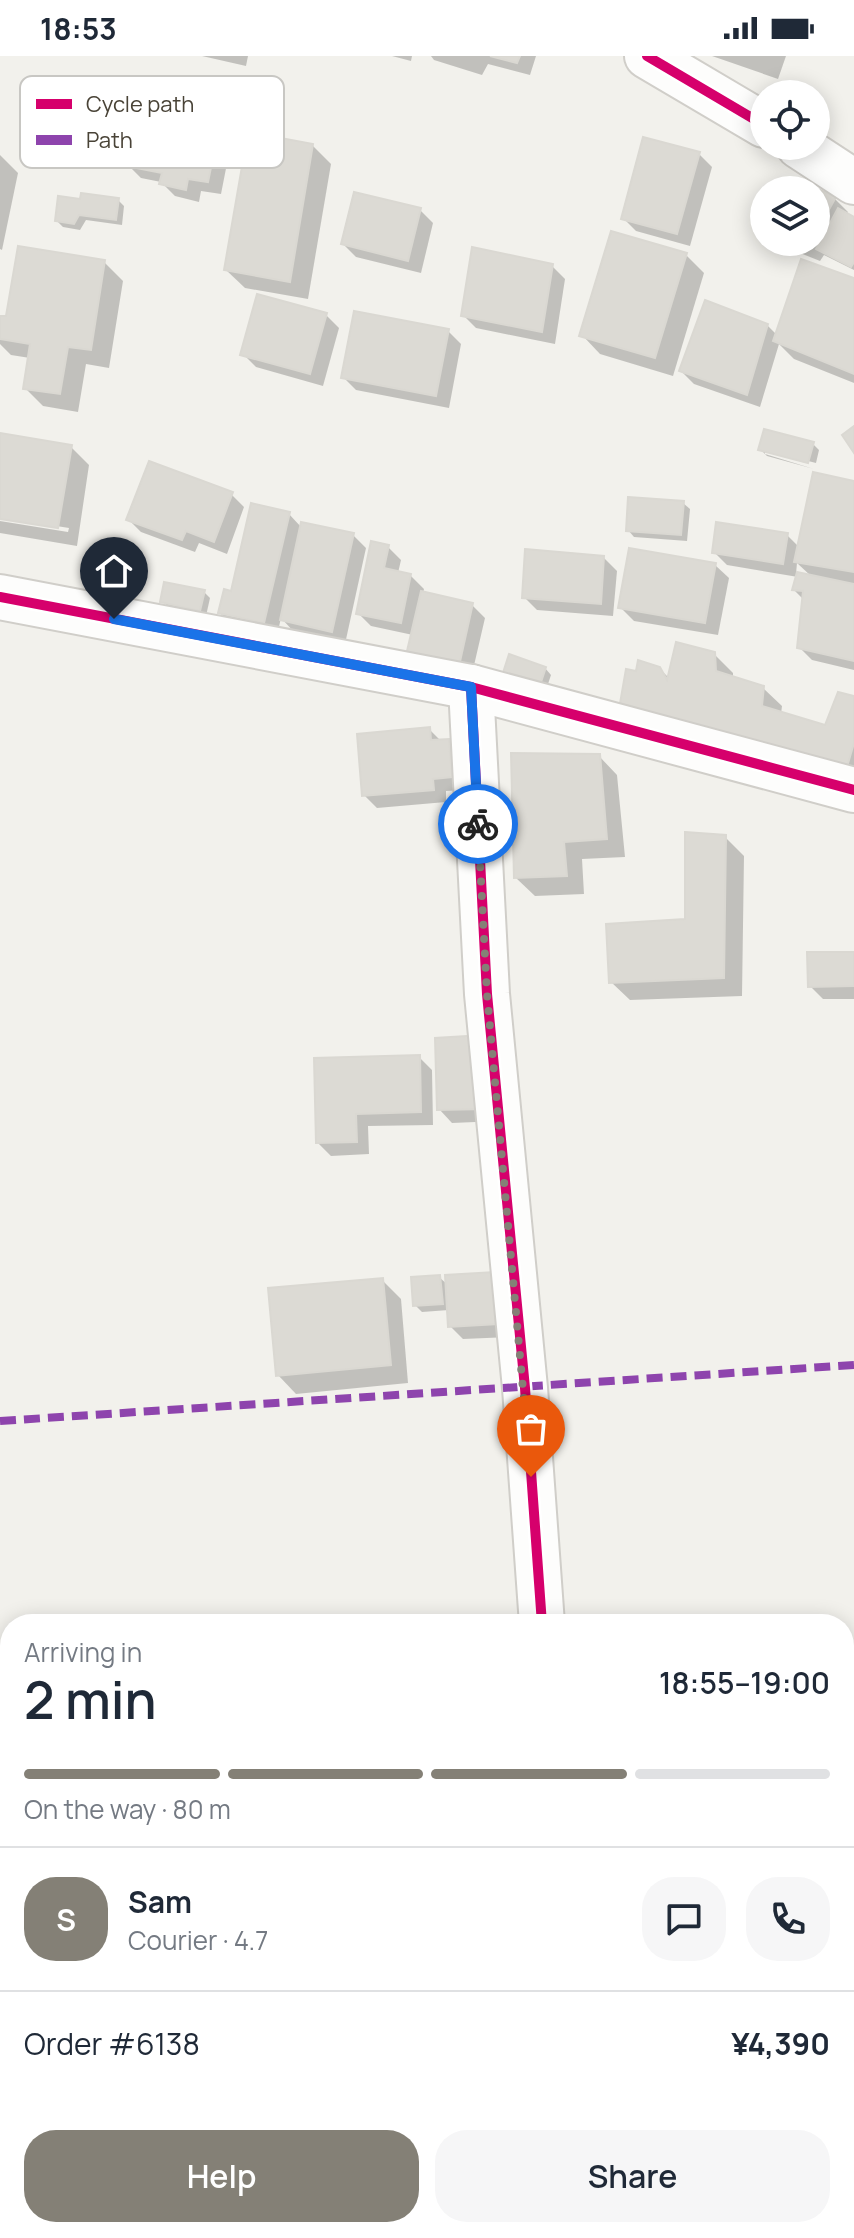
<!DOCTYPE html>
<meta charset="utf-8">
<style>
:root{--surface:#fff;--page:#f6f6f7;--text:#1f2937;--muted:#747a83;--line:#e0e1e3;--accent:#848076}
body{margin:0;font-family:Manrope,sans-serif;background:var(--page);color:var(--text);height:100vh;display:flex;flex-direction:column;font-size:30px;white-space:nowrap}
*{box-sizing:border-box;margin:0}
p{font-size:26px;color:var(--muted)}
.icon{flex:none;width:44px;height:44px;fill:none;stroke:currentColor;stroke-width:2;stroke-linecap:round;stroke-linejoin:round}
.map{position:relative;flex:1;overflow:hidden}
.side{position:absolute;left:0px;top:1558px;width:854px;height:624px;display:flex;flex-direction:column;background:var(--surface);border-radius:32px 32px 0 0;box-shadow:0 4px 20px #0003}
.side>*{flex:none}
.buttons{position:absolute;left:750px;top:24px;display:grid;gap:16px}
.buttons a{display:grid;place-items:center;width:80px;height:80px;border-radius:50%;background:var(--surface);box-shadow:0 4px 20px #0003;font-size:40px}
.pin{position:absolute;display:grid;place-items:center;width:68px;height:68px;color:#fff;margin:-82px -34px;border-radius:50% 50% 50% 0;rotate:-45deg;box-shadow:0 0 8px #0007}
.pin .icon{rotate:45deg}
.courier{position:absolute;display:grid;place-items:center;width:80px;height:80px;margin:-40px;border:6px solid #1a73e8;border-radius:50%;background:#fff;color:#222;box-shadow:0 2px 10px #0007}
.headline em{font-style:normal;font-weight:600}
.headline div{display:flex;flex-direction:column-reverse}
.headline{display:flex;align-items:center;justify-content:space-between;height:136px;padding:0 24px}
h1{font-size:52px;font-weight:600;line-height:60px}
.bar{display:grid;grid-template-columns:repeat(4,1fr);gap:12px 8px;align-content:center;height:96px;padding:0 24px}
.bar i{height:10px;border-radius:6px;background:var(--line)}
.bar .selected{background:var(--accent)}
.bar p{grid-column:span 4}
.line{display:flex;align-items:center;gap:20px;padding:0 24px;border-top:2px solid var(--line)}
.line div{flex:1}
.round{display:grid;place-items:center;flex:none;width:84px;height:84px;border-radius:32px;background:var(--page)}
.primary-button{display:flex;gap:16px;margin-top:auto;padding:16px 24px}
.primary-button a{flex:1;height:92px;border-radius:32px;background:var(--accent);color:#fff;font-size:32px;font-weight:600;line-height:92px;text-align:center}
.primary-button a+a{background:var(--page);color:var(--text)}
.status{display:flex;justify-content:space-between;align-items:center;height:56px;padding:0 40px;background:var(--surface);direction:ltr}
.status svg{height:22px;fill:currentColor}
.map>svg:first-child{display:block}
.shadow{fill:#0003;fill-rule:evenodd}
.building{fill:#dcdad4;stroke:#dad8d2;stroke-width:2}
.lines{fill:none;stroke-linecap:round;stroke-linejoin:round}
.minor-casing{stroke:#d0cec9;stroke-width:48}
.minor{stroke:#fdfdfc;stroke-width:44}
.quiet{stroke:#8e44ad;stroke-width:8;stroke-dasharray:16 8;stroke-linecap:butt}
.cycleway-casing{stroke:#fff;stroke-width:15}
.cycleway{stroke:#d6006c;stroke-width:10}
.done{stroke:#848076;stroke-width:8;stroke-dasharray:0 14.4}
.route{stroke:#1a73e8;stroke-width:10}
.key{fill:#fff;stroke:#c8c7c3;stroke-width:2}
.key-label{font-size:22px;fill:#494337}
</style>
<div class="status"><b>18:53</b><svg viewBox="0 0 49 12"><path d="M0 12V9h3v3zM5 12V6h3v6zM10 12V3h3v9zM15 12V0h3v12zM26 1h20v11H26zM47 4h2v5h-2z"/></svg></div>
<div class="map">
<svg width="854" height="2182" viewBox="0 0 854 2182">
<rect width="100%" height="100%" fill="#f2f1ec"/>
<!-- shadow -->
<g class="shadow">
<polygon points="202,0 248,0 246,10"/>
<polygon points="392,0 412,0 411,5"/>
<polygon points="431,0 536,0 530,19 488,8 482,19 434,4"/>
<polygon points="712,0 786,0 778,23"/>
<polygon points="219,69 232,82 221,138 201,135 199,146 175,140 161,126 141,122 128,109"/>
<polygon points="312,89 331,108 308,243 245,232 226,214"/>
<polygon points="699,98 712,111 690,190 636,175 623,162"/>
<polygon points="0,99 18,117 2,194 0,193"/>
<polygon points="816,134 835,143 848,156 846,159 854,163 854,214 824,199 820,205 785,191 780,186 816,186"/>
<polygon points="118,144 124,150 122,169 86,164 80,174 63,171 57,165 81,145"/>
<polygon points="420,154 433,167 421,217 356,201 343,188"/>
<polygon points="686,199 704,217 673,320 600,298 582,279"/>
<polygon points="104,206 123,225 109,312 86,308 78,356 43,350 25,332 30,302 11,299 0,288 0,262 8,263"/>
<polygon points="552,210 565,223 555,288 476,272 463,259"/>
<polygon points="854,224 854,327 794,303 779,288 760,351 694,328 681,315 767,269 777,279"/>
<polygon points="326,259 339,272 323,330 256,311 243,298"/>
<polygon points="448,275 461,288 449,352 356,334 343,321"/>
<polygon points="0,379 71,391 89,409 77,490 0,477 0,465 68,476 69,472 0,461"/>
<polygon points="813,388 819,394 816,407 765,394 765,398 814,413 767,400 761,394"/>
<path d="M 854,427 L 854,614 L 812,604 L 799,591 L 804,544 L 794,534 L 798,521 L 727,509 L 714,496 L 787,479 L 799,491 ZM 797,507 L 812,521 L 796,518 Z"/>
<polygon points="231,438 244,451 227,498 199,487 195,496 141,476 128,463"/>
<polygon points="683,447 690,453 687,485 634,481 628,474"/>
<polygon points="289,458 302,472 353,479 366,492 345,588 295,577 281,562 277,579 233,570 220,557"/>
<polygon points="388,491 401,504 398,517 410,519 424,533 423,537 472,549 485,562 469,631 413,579 371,570 358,557"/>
<polygon points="604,502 617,515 613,560 537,554 524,541"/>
<polygon points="715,509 729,522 718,579 634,565 621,552"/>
<polygon points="204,536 210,542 206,560 169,551 162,545"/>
<polygon points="714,598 733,617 733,622 763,632 782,650 781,658 826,671 854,642 854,737 638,617 659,612 669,622"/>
<polygon points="545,612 551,619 544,640 510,629"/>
<polygon points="429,673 441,685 448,685 462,698 464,734 446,735 446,746 377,752 364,739"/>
<polygon points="599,700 617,719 625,801 582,803 584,838 535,840 516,822"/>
<polygon points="725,781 744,800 742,940 630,944 611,926 687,865"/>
<polygon points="854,898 854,943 823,943 810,930"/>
<polygon points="482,981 499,1065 452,1067 439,1053"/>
<polygon points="419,1001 432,1014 433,1069 368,1070 369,1098 331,1100 318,1087"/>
<polygon points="439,1221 448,1229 447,1221 511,1281 463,1283 450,1270 449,1254 422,1256 415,1249"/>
<polygon points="382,1224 401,1243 408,1327 296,1338 278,1319"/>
</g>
<!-- building -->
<g class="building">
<polygon points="490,0 520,0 517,7"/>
<polygon points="138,50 220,67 208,126 188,123 186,134 159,128 162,117 126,110"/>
<polygon points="248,76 313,88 290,226 224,214"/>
<polygon points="643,81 700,96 677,178 621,163"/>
<polygon points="799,125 836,141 816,177 816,134 794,134"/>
<polygon points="354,136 421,152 408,205 341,188"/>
<polygon points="81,137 119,142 116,164 79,159 74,168 55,165 58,140 80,143"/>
<polygon points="838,152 854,161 854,206 851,211 816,193"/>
<polygon points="611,175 687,197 655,302 579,280"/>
<polygon points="18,190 105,204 91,294 68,291 60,338 23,333 30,288 0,283 0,260 6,260"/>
<polygon points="472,191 553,208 542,276 461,260"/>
<polygon points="801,203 854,222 854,318 773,285"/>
<polygon points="257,238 327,257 310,318 240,299"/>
<polygon points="705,244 768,268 747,339 679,315"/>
<polygon points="354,255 449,273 436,340 341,322"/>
<polygon points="854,370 854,397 842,379"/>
<polygon points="764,373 814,386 808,407 758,394"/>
<polygon points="0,377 72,389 58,472 0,463"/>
<polygon points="149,405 233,436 214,486 186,475 182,484 126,464"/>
<polygon points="813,416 854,425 854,516 794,506"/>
<polygon points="628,441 684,445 681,479 626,475"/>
<polygon points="251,447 290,456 264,567 218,557 224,533 231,535"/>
<polygon points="301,466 354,477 332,576 280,564"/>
<polygon points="716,466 788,477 783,508 712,497"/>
<polygon points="371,485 389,489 384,512 411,518 401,567 356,558"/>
<polygon points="629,492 716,507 705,567 618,552"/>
<polygon points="525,493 604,500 601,548 522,542"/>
<polygon points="797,516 854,528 854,605 797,592 803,535 792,534"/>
<polygon points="164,526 205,534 200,555 160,546"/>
<polygon points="421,535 473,547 457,619 404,608"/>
<polygon points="676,586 715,596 716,615 764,630 762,650 825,669 838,636 854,640 854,687 844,721 618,659 626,613 636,615 638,604 660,611 667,624"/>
<polygon points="509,598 546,611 538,635 501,623"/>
<polygon points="430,671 431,684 449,683 452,721 433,723 434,734 362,740 357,678"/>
<polygon points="511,697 600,698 607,783 564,786 567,820 514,822"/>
<polygon points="685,776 726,779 724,922 609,927 606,868 685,863"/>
<polygon points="807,896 854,896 854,930 808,931"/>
<polygon points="483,979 486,1053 437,1054 435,982"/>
<polygon points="420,999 421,1056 356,1058 357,1086 316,1087 314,1002"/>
<polygon points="495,1216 498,1268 448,1271 445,1219"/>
<polygon points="440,1219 443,1248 413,1250 411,1221"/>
<polygon points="383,1222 391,1309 276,1320 268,1232"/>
</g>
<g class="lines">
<defs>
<g id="minor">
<polyline points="647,0 764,69"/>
<polyline points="799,90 854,126"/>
<polyline points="0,541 471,631 854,734"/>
<polyline points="471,631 487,938 525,1332 542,1568"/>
<polyline points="844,2056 854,2056"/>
<polyline points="0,2115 10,2114"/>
<polyline points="584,2172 584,2182"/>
</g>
</defs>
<!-- minor casing -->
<use href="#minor" class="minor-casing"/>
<!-- minor -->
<use href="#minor" class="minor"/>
<!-- quiet -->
<polyline class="quiet" points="0,1365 854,1309"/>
<defs>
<g id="cycleway">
<polyline points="647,0 764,69"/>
<polyline points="0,541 471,631 854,734"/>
<polyline points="471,631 487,938 525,1332 542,1568"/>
</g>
</defs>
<!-- cycleway casing -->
<use href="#cycleway" class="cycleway-casing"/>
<!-- cycleway -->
<use href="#cycleway" class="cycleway"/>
</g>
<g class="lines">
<!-- done -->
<polyline class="done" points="478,768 487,938 531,1421"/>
<!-- route -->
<polyline class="route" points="114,563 471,631 478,768"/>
</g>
<!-- legend -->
<rect x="20" y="20" width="264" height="92" rx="12" class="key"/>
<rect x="36" y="43" width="36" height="10" fill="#d6006c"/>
<rect x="36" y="79" width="36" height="10" fill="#8e44ad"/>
<g class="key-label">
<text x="86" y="56">Cycle path</text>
<text x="86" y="92">Path</text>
</g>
</svg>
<div class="buttons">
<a><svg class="icon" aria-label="locate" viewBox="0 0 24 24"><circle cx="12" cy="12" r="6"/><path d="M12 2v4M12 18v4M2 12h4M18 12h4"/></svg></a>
<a><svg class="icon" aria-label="layers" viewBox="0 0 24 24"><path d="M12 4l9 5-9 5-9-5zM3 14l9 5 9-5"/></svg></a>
</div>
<div class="pin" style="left:531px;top:1421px;background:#ea580c"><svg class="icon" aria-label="bag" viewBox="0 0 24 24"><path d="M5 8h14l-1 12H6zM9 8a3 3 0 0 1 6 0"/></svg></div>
<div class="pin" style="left:114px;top:563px;background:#1f2937"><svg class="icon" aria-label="home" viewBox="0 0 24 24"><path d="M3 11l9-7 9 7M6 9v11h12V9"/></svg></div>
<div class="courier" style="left:478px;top:768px"><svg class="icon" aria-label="bike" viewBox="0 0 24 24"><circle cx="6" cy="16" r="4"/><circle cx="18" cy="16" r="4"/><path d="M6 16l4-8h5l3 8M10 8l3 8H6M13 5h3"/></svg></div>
<section class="side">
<div class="headline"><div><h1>2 min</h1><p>Arriving in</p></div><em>18:55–19:00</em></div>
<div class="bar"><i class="selected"></i><i class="selected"></i><i class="selected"></i><i></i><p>On the way · 80 m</p></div>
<div class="line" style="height:144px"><b class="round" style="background:var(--accent);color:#fff">S</b><div><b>Sam</b><p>Courier · 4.7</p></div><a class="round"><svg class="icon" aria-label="chat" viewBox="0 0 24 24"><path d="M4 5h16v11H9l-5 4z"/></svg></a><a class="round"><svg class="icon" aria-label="phone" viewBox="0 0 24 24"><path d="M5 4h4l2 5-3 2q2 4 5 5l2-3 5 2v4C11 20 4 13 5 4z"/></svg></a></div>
<div class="line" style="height:104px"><div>Order #6138</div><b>¥4,390</b></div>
<div class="primary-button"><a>Help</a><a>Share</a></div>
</section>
</div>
